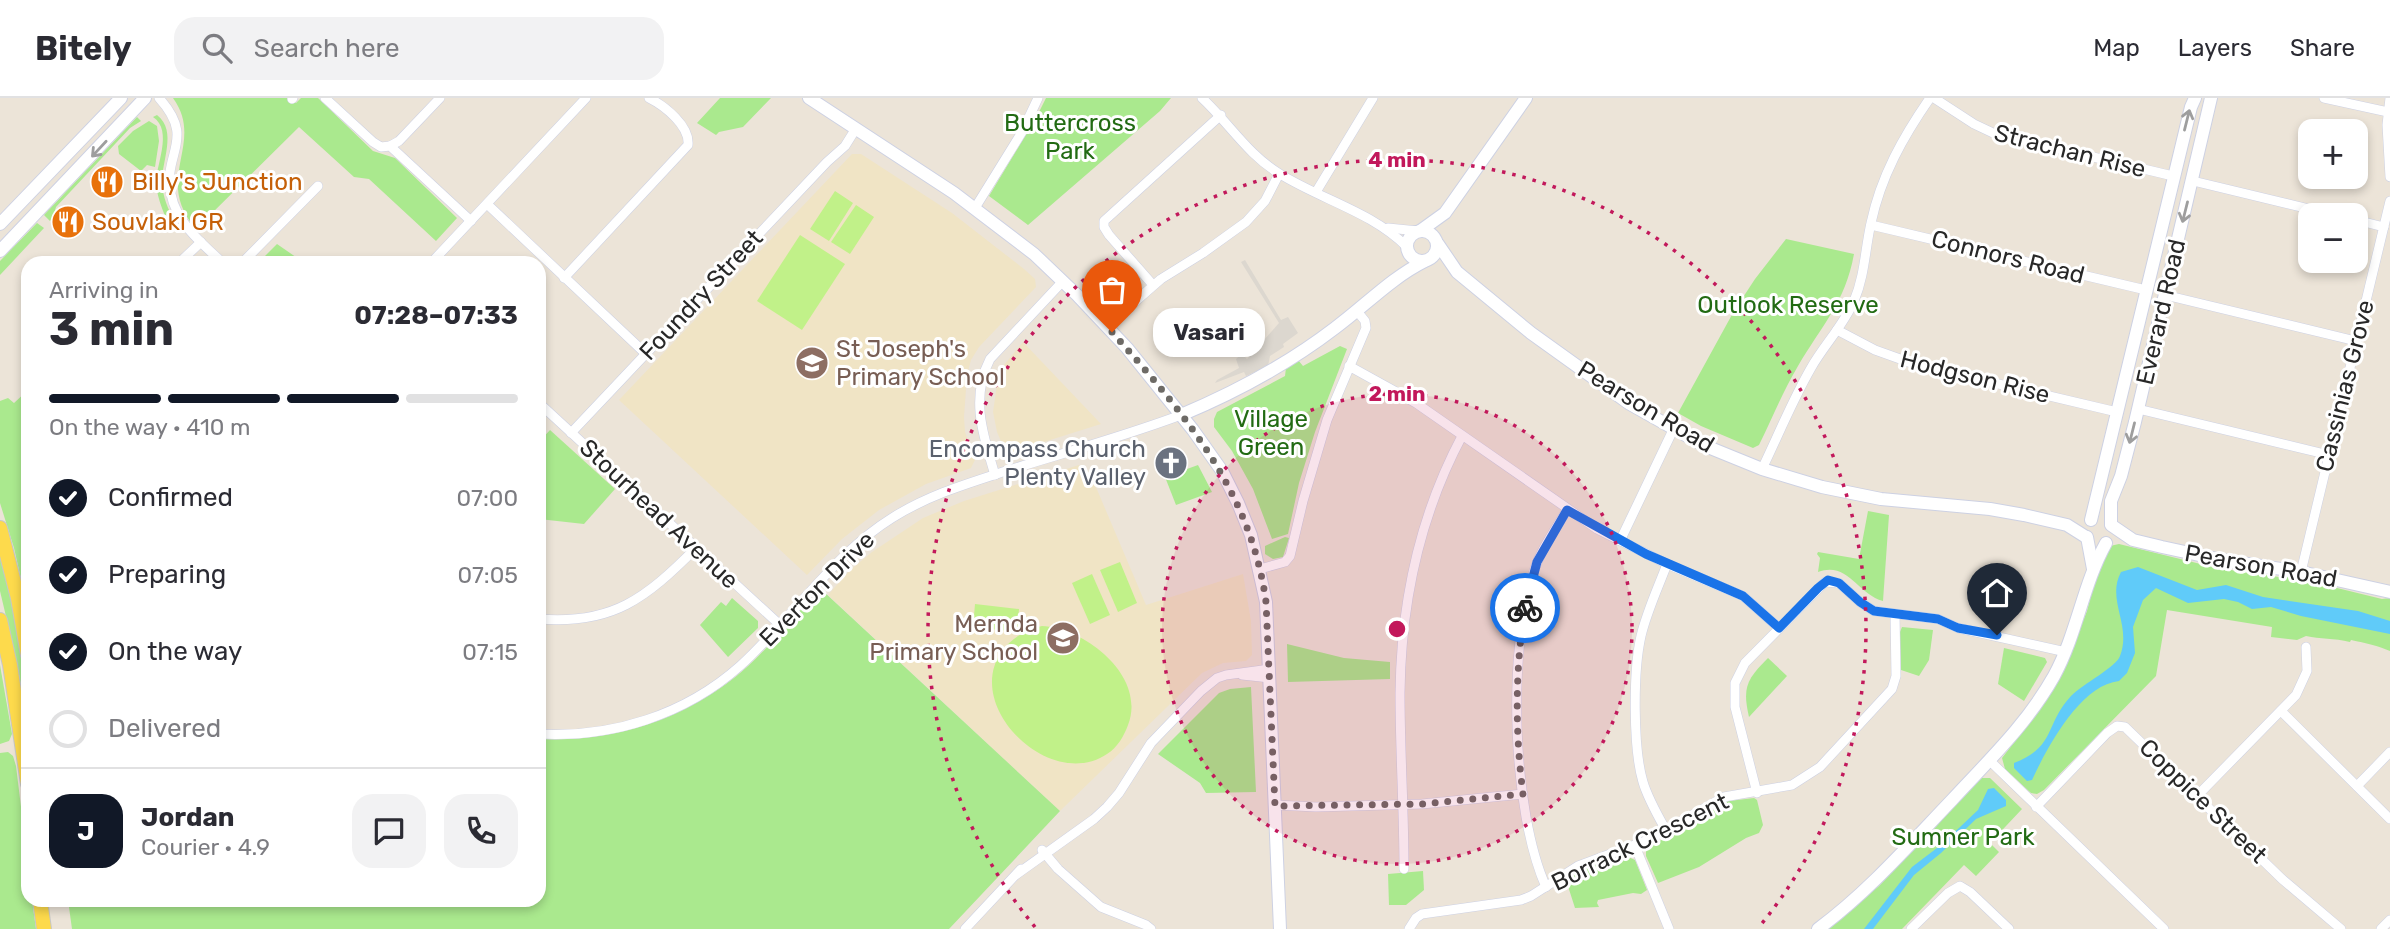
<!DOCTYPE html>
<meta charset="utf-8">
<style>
:root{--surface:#fff;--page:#f2f2f3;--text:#2b2b33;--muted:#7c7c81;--line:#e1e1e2;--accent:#111827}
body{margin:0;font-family:Rubik,sans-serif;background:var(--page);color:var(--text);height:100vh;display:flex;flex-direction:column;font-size:26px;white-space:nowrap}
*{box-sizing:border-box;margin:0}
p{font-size:23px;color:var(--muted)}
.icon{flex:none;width:38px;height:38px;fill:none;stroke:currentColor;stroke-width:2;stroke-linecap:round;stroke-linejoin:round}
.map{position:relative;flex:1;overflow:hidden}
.panel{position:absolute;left:21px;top:158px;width:525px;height:651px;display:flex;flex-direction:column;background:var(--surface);border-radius:21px;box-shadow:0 4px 10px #0003}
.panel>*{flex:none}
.buttons{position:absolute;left:2298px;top:21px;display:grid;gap:14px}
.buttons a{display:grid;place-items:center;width:70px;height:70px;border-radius:14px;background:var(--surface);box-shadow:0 4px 10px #0003;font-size:35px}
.pin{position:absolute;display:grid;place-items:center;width:60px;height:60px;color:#fff;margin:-72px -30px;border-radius:50% 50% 50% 0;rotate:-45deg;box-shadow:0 0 7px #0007}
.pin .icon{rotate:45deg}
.courier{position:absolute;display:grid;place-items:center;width:70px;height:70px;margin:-35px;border:5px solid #1a73e8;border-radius:50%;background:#fff;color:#222;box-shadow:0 2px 9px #0007}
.bubble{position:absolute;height:49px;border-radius:21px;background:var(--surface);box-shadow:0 4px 10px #0003;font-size:23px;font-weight:700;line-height:49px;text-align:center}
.overview em{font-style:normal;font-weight:700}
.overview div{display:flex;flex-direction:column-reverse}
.overview{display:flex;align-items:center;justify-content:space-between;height:119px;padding:0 28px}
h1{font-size:46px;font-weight:700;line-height:52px}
.bar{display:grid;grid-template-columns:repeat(4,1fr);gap:10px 7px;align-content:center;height:84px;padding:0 28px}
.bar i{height:9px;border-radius:5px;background:var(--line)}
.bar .active{background:var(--accent)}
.bar p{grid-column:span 4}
.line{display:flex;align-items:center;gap:18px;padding:0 28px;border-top:2px solid var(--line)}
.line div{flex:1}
.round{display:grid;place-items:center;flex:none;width:74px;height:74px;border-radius:21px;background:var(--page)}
ol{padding:0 28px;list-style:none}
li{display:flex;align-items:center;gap:21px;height:77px}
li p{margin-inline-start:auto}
li .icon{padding:7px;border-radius:50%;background:var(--accent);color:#fff;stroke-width:4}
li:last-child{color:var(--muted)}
li i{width:38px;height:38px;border:4px solid var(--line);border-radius:50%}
header{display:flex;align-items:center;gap:42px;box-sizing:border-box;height:98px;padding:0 35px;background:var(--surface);border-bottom:2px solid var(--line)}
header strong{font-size:33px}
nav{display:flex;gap:38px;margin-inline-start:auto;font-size:24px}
.search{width:490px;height:63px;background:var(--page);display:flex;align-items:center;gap:18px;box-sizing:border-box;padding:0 24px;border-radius:21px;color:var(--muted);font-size:26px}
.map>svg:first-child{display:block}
.education{fill:#f0e4c5}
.green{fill:#aae98e}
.pitch{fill:#c1f189}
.plaza{fill:#dcd7cf}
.water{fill:#60cbf9}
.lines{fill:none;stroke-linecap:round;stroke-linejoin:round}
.street-casing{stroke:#cdd1e3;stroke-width:10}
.secondary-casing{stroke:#cdd1e3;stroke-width:14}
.primary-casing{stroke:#c7c7c7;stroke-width:16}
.street{stroke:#fff;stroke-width:9}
.secondary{stroke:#fff;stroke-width:12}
.primary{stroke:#fdda4c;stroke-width:14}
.oneway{stroke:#9e9e9e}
.done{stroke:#6d6a66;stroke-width:7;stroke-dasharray:0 12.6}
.route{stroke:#1a73e8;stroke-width:9}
.ring{fill:none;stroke:#c2185b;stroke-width:3.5;stroke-dasharray:3.5 7}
.labels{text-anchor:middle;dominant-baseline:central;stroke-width:6;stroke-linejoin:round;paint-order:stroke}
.park-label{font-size:24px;fill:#226b13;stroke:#fff}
.street-label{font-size:24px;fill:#282828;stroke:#fff}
.food-label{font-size:24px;fill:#c56008;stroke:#fff;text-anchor:start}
.education-label{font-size:24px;fill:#785e54;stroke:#fff;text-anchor:start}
.worship-label{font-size:24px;fill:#5b616d;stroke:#fff;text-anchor:end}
.centre{fill:#c2185b;stroke:#fff;stroke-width:3.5}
.ring-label{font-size:21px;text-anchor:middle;font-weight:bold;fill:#c2185b;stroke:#fff;stroke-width:6;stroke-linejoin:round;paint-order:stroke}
</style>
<header>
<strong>Bitely</strong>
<div class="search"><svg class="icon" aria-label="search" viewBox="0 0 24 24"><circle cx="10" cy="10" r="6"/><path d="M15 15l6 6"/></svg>Search here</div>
<nav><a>Map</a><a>Layers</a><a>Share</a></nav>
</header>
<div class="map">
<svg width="2390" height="831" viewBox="0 0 2390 831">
<rect width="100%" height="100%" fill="#ece4d8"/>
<!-- education -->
<g class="education">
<polygon points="852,56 861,56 952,115 1024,171 1035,181 1036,189 979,249 971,262 967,277 964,319 965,334 975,362 971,370 926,386 879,412 842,441 807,477 619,302"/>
<polygon points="1023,244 1101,326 1012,354 1003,348 997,334 993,314 999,273"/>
<polygon points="1079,367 1083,378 1090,375 1146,507 1243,476 1251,523 1252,557 1246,563 1223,565 1202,575 1060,713 828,497 849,473 872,454 923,420 964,403"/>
</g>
<!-- green -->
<g class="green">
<path d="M 173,0 L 290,0 L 296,5 L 301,0 L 318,0 L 373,53 L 395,60 L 457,120 L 436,143 L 369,81 L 354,79 L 299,29 L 196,131 C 152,80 206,46 173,0 Z"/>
<polygon points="720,0 771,0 743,29 719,34 716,37 697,25"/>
<polygon points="1046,0 1171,0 1160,13 1028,127 989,98 1036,20"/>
<path d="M 157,17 C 178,33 161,64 162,86 C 163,99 168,111 174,122 L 170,129 C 164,116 158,102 156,87 C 155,68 174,33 153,19 Z"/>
<polygon points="137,19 141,23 130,30 56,109 53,119 50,123 44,117"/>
<polygon points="149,23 157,28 159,43 155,69 147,67 141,73 119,56 118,48 133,33"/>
<polygon points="37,125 44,130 0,177 0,163"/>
<path d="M 1786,141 L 1854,156 C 1845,205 1822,227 1798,268 C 1783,293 1772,321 1759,347 L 1753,350 L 1701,328 L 1678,315 L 1734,213 L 1755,181 Z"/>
<polygon points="277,146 303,164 259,164"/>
<polygon points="1340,248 1347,251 1315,334 1299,385 1288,436 1272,441 1253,391 1232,353 1214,329 1214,321 1217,314 1285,278 1286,270 1298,262 1303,268"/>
<polygon points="28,292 28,512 14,450 0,405 0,303 8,300 14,305"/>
<polygon points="550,332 615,391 584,426 539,421 539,344"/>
<polygon points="1198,367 1212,394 1176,407 1165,379"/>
<path d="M 1868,413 L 1889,417 L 1883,503 C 1857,496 1848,463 1818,474 L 1820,460 L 1817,456 L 1818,454 L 1859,461 Z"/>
<polygon points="1285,439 1289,440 1283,459 1273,461 1265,456 1265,448"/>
<path d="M 2119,446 L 2217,470 L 2279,479 L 2284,477 L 2382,501 L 2390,500 L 2390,553 C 2378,548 2366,545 2351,542 L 2350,544 C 2334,540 2320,541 2306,538 L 2297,542 L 2271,539 L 2272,529 L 2167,512 L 2156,578 L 2044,692 L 2037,696 L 2031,695 L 2005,671 L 2002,660 L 2040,611 L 2066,565 L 2087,513 L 2100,462 L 2110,448 Z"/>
<path d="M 0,450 C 13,509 28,567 28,628 L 17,565 L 0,493 Z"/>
<path d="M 823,493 L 1060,713 L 949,831 L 72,831 L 68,802 L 539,802 L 539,641 C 615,645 690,620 747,569 C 770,548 789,524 810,502 L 815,501 Z"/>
<polygon points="732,500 758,523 758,530 728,559 700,527 721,504 726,508"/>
<polygon points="1902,529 1933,532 1929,562 1919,578 1901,572 1900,534"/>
<polygon points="1287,546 1344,560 1390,564 1390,581 1288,584"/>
<polygon points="2004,550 2045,560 2047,564 2024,603 1998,586"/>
<path d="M 1768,560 L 1787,578 L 1749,619 C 1742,589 1747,581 1768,560 Z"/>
<polygon points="0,567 12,636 9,643 0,646"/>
<polygon points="1251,589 1256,694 1206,695 1200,685 1158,656 1219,595 1230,591"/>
<polygon points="8,654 13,658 16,668 28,766 28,802 32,802 36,831 0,831 0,655"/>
<polygon points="1981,680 1990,680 2022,711 1990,745 1999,754 1976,778 1964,767 1902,831 1828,831 1879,788"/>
<polygon points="1754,700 1757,702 1763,727 1759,735 1746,740 1699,769 1658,785 1646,758 1646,751 1729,703"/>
<polygon points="1624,757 1635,762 1647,792 1641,796 1633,795 1598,802 1597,805 1599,809 1575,810 1566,782 1586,770"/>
<polygon points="1423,773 1424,792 1406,807 1389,807 1388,776"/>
</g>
<!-- pitch -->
<g class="pitch">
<polygon points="835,93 853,105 829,143 810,131"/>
<polygon points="856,107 874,119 850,156 831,144"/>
<polygon points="800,137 845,166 802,232 757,203"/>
<polygon points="1120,464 1137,505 1118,514 1100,472"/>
<polygon points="1092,476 1110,517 1090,526 1072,485"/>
<polygon points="975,506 1019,511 1017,534 973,529"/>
<path d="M 1042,528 C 1085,530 1147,578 1128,627 C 1124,638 1117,650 1107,656 C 1051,694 962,609 1002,553 C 1012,540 1026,531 1042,528 Z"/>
</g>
<!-- plaza -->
<polygon class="plaza" points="1245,162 1281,222 1288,219 1298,235 1283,246 1284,249 1270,258 1268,268 1246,278 1244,274 1215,285 1217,282 1239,270 1236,261 1242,256 1247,261 1279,225 1241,164"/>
<!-- water -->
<g class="water">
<path d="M 2138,469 L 2197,492 L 2226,487 L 2263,499 L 2358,513 L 2390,523 L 2390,536 L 2301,518 L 2271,509 L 2252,511 L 2238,504 L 2224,501 L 2188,505 L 2156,490 L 2143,502 L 2133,529 L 2135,555 L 2127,575 L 2119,583 C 2080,587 2047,650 2032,682 L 2027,683 L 2014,670 L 2014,665 C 2057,648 2044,627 2071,598 C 2083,586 2116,569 2120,558 C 2132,527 2106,502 2121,474 Z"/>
<polygon points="1994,690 2006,702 2006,708 1976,721 1941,755 1914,777 1873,831 1864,831 1912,769 1941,747 1978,712 1988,691"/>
</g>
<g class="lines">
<defs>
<g id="street">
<path d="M 159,0 C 197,42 162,55 171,96 C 176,124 202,146 222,164"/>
<polyline points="325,0 373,44 381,49 390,48 471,123"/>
<path d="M 1202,0 C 1229,25 1248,57 1280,76 C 1322,102 1372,114 1407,149"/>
<polyline points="1934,0 1974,26 1993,35 2173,78"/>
<polyline points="2324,0 2388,14"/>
<polyline points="2390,0 2387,27 2390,79"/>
<polyline points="292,1 293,0"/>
<polyline points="390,48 399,43 440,0"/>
<polyline points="2193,83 2334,117"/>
<polyline points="1316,94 1373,0"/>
<polyline points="487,106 646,256"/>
<polyline points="975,110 1022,34 1038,0"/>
<polyline points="2356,122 2384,129"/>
<polyline points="1871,127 2146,192"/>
<polyline points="1388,130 1418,133"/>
<polyline points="180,164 201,144"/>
<polyline points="243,164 318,88"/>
<polyline points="432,164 586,0"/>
<path d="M 564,180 L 688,47 C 690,28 665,8 649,0"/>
<polyline points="1153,187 1109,137 1104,129 1104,123 1221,17"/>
<polyline points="2165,197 2356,243"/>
<polyline points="1107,228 1161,181 1203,155 1246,124 1265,103 1279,76"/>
<polyline points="1837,232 1875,252 1914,266 2117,314"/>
<polyline points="1349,268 1416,305 1597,431 1667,466 1743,498 1779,530"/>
<polyline points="539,305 780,527"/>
<polyline points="2138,311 2329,357"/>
<polyline points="571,335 827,64 845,48 855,32"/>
<path d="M 1762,371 C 1778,338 1792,303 1811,270 C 1824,247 1843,228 1854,203 C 1865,177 1865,151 1871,125 C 1881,78 1903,39 1930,0"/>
<path d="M 995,377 C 983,337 970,300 990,261 L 1063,183"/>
<polyline points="1620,443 1673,332"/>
<polyline points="1260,471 1285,464 1290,458 1303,403 1327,322 1366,230 1365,223 1357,213"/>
<polyline points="2301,474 2390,103"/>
<path d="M 539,521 C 613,527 646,500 696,450"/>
<polyline points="1242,577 1270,580"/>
<polyline points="2281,613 2390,721"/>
<path d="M 539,636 C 612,640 685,617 740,568 C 761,549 780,527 799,506 C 827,475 855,443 892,420 C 928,397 969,385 1009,372 C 1067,354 1125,338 1181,317"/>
<polyline points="1990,663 2164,831"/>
<polyline points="2357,688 2390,654"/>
<polyline points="1757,695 1735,609 1735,585 1745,565 1825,484 1839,485 1860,504 1874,513 1938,521 1958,530 2066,554"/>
<polyline points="2197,698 2296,597 2307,573 2306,549"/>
<polyline points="1275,707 1316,709 1422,706 1523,696"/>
<polyline points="2036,709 2107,635 2117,628 2125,629 2282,781 2341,831"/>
<path d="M 1667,734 C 1658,718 1648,701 1643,684 C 1633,651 1633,573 1641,538 C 1647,513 1658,490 1667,466"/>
<polyline points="1635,748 1669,831"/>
<polyline points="1042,752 1058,771 1101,809 1146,827 1151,831"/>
<path d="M 1404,771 C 1404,712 1400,654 1400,595 C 1401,506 1420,417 1462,338"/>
<polyline points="1017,776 1094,721 1107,709 1119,695 1151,645 1201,593 1217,580 1226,577 1270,571"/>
<path d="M 1546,789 C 1512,713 1507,552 1534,473 C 1541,451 1555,432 1567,412"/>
<polyline points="965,831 1021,771"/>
<polyline points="1409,831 1416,820 1422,816 1521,802 1531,798 1578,768 1648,742 1724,699 1792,687 1820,669 1892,591 1896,578 1895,516"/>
<polyline points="1911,831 1948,795 1960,788 1970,794 2009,831"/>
<polyline points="2381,831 2390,822"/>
</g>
<g id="secondary">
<polyline points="809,0 954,95 1034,156 1077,197 1127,250 1193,332 1222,373 1238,405 1251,437 1266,504 1280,831"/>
<polyline points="0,126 121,0"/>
<circle cx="1422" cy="148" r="15"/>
<polyline points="1420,133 1445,115 1526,0"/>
<polyline points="1438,146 1457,174 1531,235 1630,306 1703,347 1762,371 1822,389 1881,401 1990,411 2024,417 2067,427 2086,439"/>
<polyline points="0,153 145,0"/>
<path d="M 1181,317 C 1236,294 1288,266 1335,230 C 1366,207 1391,180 1425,163"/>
<polyline points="2091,422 2191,9 2195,0"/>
<polyline points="2111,426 2111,403 2121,378 2135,324 2211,0"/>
<polyline points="2111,427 2133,442 2162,449 2222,462 2301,474 2390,494"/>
<polyline points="2087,439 2093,471"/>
<path d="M 1818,831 C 1868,794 1909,747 1952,702 C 1989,662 2027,626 2054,578 C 2077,536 2083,486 2106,445"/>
</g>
<g id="primary">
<polyline points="0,430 18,500 28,557"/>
<polyline points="0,522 10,567 28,686"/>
<polyline points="40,802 44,831"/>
</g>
</defs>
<!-- street casing -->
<use href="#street" class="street-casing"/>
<!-- secondary casing -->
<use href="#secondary" class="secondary-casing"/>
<!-- primary casing -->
<use href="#primary" class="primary-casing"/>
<!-- street -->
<use href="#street" class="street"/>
<!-- secondary -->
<use href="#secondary" class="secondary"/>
<!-- primary -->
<use href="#primary" class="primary"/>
</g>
<!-- one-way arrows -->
<defs><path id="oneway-shaft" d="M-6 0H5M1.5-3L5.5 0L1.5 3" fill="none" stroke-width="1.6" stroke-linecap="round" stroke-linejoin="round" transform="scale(1.75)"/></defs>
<g class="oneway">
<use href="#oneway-shaft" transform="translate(2187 22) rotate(-76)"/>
<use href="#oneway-shaft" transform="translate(99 51) rotate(133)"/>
<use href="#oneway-shaft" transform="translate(2185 114) rotate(104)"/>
<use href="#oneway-shaft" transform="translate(2132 335) rotate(104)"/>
</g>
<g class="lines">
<!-- done -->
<path class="done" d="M 1112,234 C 1184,315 1251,393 1266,504 L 1275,708 L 1422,706 L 1523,696 C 1515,634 1515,571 1525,510"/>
<!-- route -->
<polyline class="route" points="1525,510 1537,464 1567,412 1646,456 1743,498 1779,530 1818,490 1828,482 1839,485 1860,504 1874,513 1938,521 1958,530 1997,537"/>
</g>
<!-- distance rings -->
<circle cx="1397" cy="531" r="235" fill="#c2185b" fill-opacity=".12"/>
<g class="ring">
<circle cx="1397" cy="531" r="235"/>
<path d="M1035 829A469 469 0 1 1 1759 829"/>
</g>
<!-- icons -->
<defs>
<symbol id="restaurant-disc" viewBox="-11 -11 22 22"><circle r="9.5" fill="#e8710a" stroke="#fff"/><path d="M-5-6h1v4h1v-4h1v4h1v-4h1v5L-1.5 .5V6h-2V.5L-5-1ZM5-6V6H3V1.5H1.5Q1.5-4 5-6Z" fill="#fff"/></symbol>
<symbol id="school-disc" viewBox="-11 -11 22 22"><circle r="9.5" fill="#8d6e63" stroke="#fff"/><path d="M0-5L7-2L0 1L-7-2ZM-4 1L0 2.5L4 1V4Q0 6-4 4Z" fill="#fff"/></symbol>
<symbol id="church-disc" viewBox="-11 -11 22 22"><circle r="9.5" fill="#6b7280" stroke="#fff"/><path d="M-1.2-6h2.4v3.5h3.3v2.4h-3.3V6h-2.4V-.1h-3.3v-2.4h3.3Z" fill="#fff"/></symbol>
</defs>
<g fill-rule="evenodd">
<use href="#restaurant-disc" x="88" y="65" width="38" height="38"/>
<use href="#restaurant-disc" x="49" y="105" width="38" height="38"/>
<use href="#school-disc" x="793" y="246" width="38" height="38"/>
<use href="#church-disc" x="1152" y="346" width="38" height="38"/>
<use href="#school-disc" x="1044" y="521" width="38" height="38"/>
</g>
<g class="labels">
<!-- park labels -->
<g class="park-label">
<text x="1070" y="25">Buttercross<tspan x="1070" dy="28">Park</tspan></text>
<text x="1788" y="207">Outlook Reserve</text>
<text x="1271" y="321">Village<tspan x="1271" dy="28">Green</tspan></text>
<text x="1963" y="739">Sumner Park</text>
</g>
<!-- street labels -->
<g class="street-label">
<text transform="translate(2070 53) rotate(14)">Strachan Rise</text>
<text transform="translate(2008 159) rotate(14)">Connors Road</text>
<text transform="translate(701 197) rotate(-47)">Foundry Street</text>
<text transform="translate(2161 214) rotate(-77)">Everard Road</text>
<text transform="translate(1975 279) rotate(14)">Hodgson Rise</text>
<text transform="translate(2345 288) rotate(-76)">Cassinias Grove</text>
<text transform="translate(1646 309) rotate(31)">Pearson Road</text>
<text transform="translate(659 416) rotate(43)">Stourhead Avenue</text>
<text transform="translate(2261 468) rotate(10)">Pearson Road</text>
<text transform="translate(817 491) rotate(-45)">Everton Drive</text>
<text transform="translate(2203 703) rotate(44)">Coppice Street</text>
<text transform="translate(1640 744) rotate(-26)">Borrack Crescent</text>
</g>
<!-- food labels -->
<g class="food-label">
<text x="132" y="84">Billy's Junction</text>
<text x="92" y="124">Souvlaki GR</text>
</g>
<!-- education labels -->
<g class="education-label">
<text x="836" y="251">St Joseph's<tspan x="836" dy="28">Primary School</tspan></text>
<text x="1038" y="526" text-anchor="end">Mernda<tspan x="1038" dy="28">Primary School</tspan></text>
</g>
<!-- worship labels -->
<g class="worship-label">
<text x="1146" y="351">Encompass Church<tspan x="1146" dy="28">Plenty Valley</tspan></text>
</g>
</g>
<circle cx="1397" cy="531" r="10" class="centre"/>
<g class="ring-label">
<text x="1397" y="69">4 min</text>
<text x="1397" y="303">2 min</text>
</g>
</svg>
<div class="buttons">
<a>+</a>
<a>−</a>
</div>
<div class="pin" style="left:1112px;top:234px;background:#ea580c"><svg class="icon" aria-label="bag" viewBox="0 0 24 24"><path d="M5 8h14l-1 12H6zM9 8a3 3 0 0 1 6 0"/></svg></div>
<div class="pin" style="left:1997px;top:537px;background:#1f2937"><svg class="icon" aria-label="home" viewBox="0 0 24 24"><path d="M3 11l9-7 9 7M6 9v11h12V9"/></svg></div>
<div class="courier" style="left:1525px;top:510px"><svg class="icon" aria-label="bike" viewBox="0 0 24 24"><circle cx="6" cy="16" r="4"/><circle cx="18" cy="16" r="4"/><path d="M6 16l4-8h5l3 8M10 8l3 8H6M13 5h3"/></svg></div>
<div class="bubble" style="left:1153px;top:210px;width:112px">Vasari</div>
<section class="panel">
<div class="overview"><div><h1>3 min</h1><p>Arriving in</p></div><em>07:28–07:33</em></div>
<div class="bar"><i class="active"></i><i class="active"></i><i class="active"></i><i></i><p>On the way · 410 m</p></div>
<ol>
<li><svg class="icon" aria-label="check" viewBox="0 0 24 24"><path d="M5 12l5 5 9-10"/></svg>Confirmed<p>07:00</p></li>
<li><svg class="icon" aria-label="check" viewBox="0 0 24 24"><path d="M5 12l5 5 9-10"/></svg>Preparing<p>07:05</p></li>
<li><svg class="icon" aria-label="check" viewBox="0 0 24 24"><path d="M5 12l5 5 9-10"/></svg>On the way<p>07:15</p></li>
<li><i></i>Delivered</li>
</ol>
<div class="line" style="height:126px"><b class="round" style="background:var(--accent);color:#fff">J</b><div><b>Jordan</b><p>Courier · 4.9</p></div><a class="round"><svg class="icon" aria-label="chat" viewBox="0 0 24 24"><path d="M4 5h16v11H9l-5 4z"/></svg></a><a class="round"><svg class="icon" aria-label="phone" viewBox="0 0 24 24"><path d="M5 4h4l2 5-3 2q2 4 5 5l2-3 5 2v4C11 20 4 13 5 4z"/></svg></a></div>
</section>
</div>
